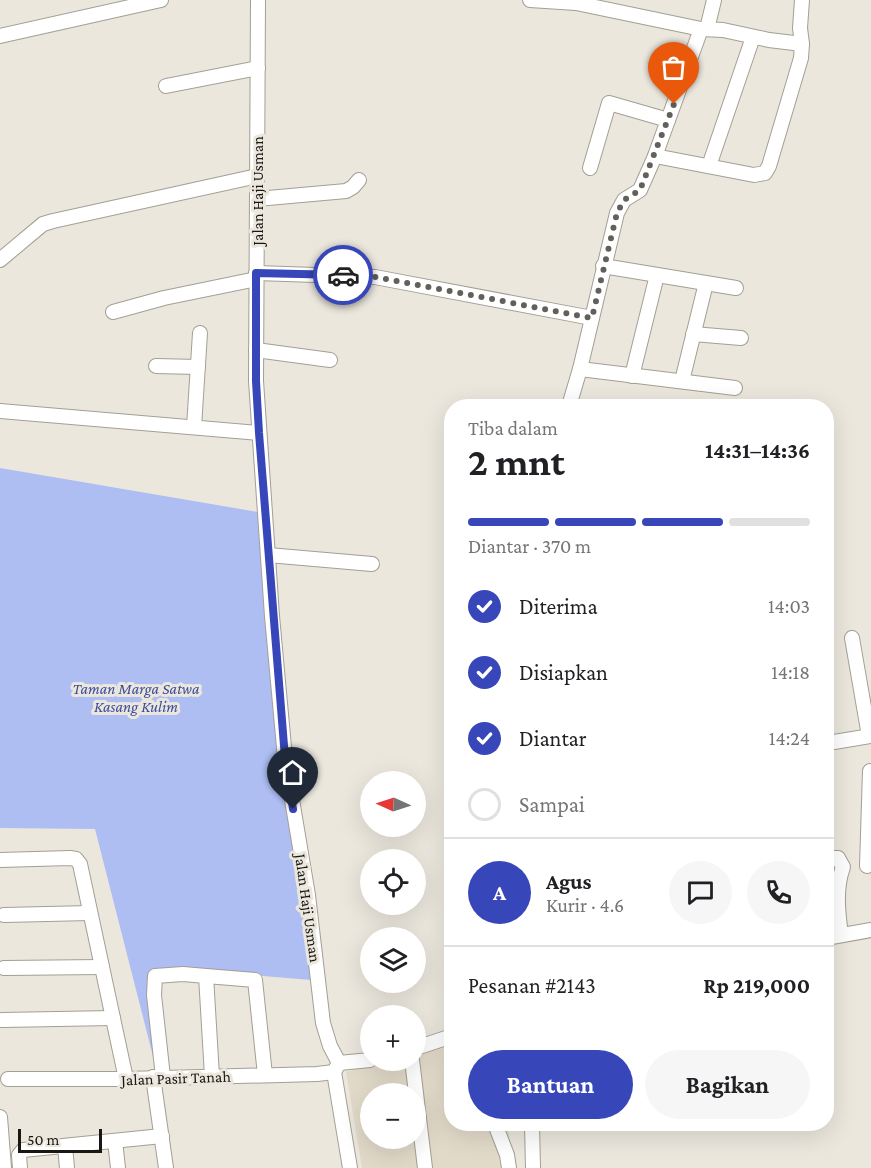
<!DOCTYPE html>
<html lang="id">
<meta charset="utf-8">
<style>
:root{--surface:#fff;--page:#f6f6f6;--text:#202124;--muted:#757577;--line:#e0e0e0;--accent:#3746b9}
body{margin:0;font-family:"Crimson Pro",serif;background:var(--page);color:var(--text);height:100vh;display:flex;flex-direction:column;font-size:22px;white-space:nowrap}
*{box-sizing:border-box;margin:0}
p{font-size:20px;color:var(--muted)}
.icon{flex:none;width:33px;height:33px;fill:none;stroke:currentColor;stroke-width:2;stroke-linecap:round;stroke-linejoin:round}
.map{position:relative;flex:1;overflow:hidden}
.details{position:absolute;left:444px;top:399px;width:390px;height:732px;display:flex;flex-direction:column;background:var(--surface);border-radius:24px;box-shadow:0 6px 24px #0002}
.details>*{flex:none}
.needle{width:39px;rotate:273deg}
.buttons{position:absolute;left:360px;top:771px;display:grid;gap:12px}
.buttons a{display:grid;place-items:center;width:66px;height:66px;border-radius:50%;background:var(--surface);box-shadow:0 6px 24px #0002;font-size:30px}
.scale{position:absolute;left:18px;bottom:15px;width:84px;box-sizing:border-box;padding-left:6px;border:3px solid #191714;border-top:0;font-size:16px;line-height:21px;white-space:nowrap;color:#191714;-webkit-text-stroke:4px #ebe7dd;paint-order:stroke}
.pin{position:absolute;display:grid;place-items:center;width:51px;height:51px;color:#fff;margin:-62px -26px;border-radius:50% 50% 50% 0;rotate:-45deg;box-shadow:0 0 6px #0007}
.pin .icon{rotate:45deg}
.courier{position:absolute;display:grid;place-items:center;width:60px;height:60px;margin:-30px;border:4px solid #3746b9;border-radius:50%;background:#fff;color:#222;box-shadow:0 2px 8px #0007}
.headline em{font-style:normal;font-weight:700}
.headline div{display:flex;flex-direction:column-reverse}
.headline{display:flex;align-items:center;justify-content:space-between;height:102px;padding:0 24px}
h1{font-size:39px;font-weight:700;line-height:45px}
.bar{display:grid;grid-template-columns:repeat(4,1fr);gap:9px 6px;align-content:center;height:72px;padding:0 24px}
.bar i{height:8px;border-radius:4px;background:var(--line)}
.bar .current{background:var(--accent)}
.bar p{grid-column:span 4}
.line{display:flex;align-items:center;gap:15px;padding:0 24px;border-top:2px solid var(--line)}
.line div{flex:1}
.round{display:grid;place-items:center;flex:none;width:63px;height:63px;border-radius:32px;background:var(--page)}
ol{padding:0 24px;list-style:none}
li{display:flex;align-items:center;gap:18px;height:66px}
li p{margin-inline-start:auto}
li .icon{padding:6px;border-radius:50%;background:var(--accent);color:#fff;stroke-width:4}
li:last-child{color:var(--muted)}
li i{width:33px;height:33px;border:3px solid var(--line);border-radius:50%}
.primary-button{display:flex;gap:12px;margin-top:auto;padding:12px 24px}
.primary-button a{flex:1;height:69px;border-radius:36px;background:var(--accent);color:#fff;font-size:24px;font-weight:700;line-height:69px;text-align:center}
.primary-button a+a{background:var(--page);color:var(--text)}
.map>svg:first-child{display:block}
.built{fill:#e2dac9;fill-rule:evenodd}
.green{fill:#aebef3}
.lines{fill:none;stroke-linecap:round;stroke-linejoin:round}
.minor-casing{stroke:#a39f95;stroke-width:16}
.minor{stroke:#fff;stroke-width:14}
.done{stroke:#62605a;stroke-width:6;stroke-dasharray:0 10.8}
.route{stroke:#3746b9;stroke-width:8}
.labels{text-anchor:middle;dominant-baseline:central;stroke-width:6;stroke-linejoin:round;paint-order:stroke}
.street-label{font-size:16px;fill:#191714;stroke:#ebe7dd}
.park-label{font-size:16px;font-style:italic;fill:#3d4d9c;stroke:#ebe7dd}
</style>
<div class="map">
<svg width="871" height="1168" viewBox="0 0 871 1168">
<rect width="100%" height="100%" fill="#ebe7dd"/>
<!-- built -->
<path class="built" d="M 451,1042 L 452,1124 L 508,1124 L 512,1168 L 362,1168 L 346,1072 L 388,1061 L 416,1060 L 416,1053 ZM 370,1094 L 416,1094 L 416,1138 L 370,1138 Z"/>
<!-- green -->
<polygon class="green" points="0,468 258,512 271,676 311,980 188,970 150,972 156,1068 95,829 0,828"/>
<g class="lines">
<defs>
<g id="minor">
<polyline points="258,0 256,381 272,616 285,758 308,895 323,1023 330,1046 339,1063"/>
<polyline points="530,0 576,3 701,29 723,30 769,40 802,44 800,28 802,0"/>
<polyline points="707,29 714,0"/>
<polyline points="0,36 161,0"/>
<polyline points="166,86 258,68"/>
<polyline points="655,156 754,175 765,173 769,166 801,58 802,44"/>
<polyline points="709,166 753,37"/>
<polyline points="590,168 609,103 668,120"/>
<polyline points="257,199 346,191 353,187 359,180"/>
<polyline points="0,260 43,224 53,221 257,176"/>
<polyline points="603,266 736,288"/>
<polyline points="256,273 375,277 592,318"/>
<polyline points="113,312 164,298 256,279"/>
<polyline points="693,334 741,338"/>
<polyline points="256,350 330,360"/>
<polyline points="156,366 198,367"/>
<polyline points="580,369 735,388"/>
<polyline points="632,376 657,275"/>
<polyline points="682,381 706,283"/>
<polyline points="569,406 580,369 617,213 624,200 640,190 655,156 701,29"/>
<polyline points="0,411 259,433"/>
<polyline points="194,427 200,333"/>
<polyline points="268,555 372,564"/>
<polyline points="852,638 869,736"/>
<polyline points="826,740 834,742 871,736"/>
<path d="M 826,858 L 838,858 L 843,867 C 835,889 838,913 841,935"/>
<polyline points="0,860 70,858 76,859 80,864 126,1079"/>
<polyline points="867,866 870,771"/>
<polyline points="4,915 90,913"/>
<polyline points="826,938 871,930"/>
<polyline points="4,968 102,967"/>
<polyline points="206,976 255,980 265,1075"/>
<polyline points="2,1020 113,1018"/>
<polyline points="416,1048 452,1036"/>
<polyline points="412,1060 425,1168"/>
<polyline points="339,1063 370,1060"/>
<polyline points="334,1072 350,1168"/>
<polyline points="153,1077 166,1168"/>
<polyline points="163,1077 154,995 155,976 183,974 206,976 212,1076"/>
<polyline points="8,1079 126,1079 317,1074 334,1072 339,1063"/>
<polyline points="0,1117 4,1168"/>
<polyline points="495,1124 507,1155 509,1168"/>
<polyline points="532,1124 533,1168"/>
<polyline points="115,1141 118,1168"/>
<polyline points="65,1146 67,1168"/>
<polyline points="20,1168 19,1155 23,1150 162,1136"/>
</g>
</defs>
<!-- minor casing -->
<use href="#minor" class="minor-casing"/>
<!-- minor -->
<use href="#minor" class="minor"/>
</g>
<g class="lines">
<!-- done -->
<polyline class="done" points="343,275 375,277 592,318 617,213 624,200 640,190 674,104"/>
<!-- route -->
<polyline class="route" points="293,809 285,758 259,433 256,381 256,273 343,275"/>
</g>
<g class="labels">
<!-- street labels -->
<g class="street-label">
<text transform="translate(257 191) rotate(-90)">Jalan Haji Usman</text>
<text transform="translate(308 908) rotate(82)">Jalan Haji Usman</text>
<text transform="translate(176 1078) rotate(-2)">Jalan Pasir Tanah</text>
</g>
<!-- park labels -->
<g class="park-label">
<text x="136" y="688">Taman Marga Satwa<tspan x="136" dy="18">Kasang Kulim</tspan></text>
</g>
</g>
</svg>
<div class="buttons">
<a><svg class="needle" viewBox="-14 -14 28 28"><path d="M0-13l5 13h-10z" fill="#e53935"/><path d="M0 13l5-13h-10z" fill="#757577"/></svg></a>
<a><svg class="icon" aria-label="locate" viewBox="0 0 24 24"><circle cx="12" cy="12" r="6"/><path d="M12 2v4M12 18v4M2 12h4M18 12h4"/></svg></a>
<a><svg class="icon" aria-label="layers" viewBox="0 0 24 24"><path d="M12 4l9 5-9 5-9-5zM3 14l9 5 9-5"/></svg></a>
<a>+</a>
<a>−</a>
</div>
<div class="scale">50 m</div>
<div class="pin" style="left:674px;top:104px;background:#ea580c"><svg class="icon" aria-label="bag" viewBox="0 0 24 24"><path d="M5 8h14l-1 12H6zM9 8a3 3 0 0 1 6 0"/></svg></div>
<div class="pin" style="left:293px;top:809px;background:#1f2937"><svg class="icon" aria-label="home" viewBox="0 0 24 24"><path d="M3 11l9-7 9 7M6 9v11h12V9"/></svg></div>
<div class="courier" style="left:343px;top:275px"><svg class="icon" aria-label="car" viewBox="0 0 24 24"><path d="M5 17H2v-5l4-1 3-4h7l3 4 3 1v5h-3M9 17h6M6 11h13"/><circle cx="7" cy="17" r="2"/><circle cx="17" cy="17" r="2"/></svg></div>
<section class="details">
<div class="headline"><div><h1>2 mnt</h1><p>Tiba dalam</p></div><em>14:31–14:36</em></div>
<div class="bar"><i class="current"></i><i class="current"></i><i class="current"></i><i></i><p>Diantar · 370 m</p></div>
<ol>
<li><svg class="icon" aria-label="check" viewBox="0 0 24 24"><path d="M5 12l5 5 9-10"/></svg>Diterima<p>14:03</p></li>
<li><svg class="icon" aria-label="check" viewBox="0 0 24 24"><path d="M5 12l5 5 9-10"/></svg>Disiapkan<p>14:18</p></li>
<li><svg class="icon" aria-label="check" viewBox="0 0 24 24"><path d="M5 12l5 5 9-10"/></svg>Diantar<p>14:24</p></li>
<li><i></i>Sampai</li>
</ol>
<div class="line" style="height:108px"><b class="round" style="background:var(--accent);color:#fff">A</b><div><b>Agus</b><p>Kurir · 4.6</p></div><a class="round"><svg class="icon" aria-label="chat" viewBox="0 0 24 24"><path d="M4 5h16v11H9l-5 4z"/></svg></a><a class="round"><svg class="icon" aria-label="phone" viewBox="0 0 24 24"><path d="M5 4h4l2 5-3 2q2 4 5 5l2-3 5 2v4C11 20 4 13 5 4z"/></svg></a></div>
<div class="line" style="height:78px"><div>Pesanan #2143</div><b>Rp 219,000</b></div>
<div class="primary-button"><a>Bantuan</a><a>Bagikan</a></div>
</section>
</div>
